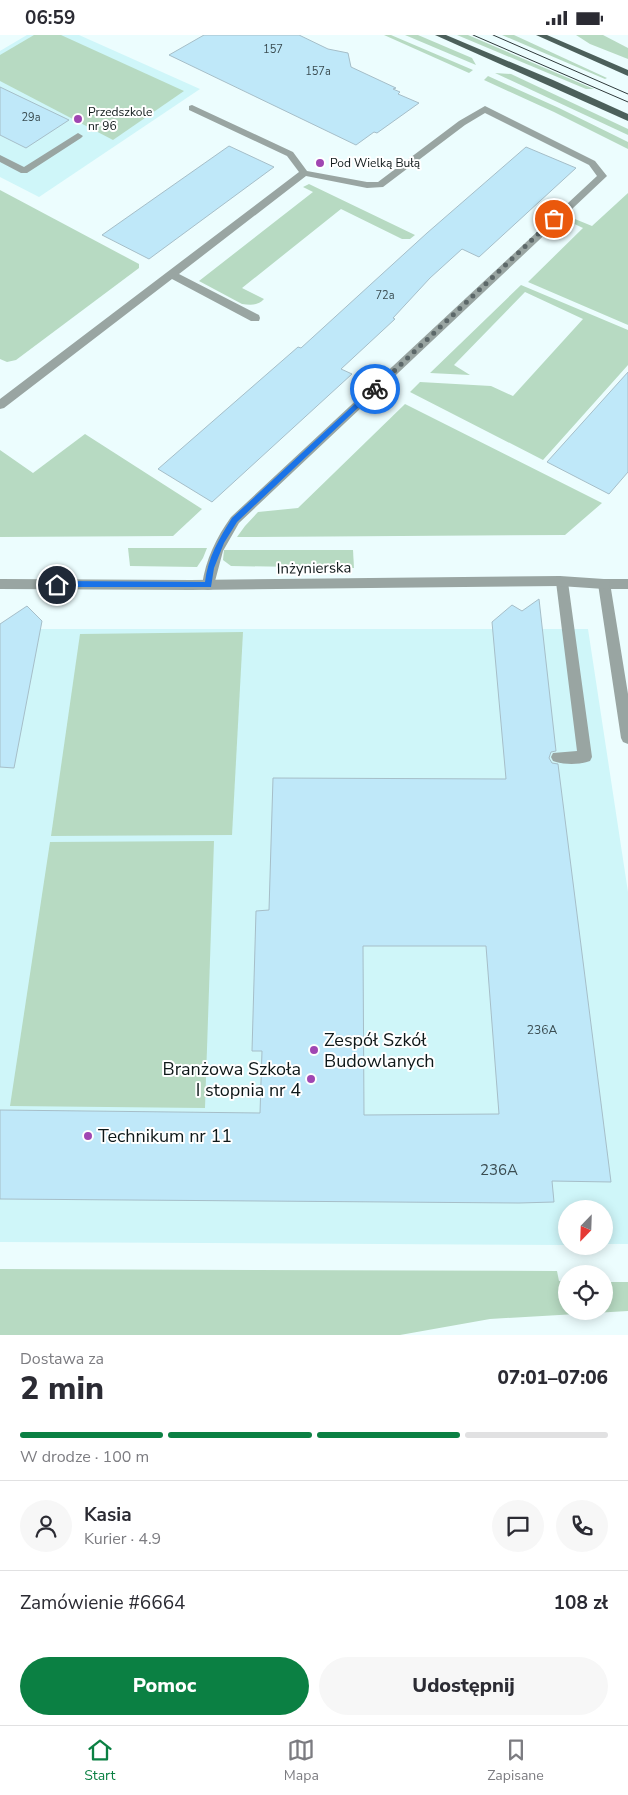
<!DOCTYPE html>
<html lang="pl">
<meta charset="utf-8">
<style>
:root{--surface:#fff;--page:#f7f7f7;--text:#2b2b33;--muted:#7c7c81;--line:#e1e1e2;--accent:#0b8043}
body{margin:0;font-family:"Nunito Sans",sans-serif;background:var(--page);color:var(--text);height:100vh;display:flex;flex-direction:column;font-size:19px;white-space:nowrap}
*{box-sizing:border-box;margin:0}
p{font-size:16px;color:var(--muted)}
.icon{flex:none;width:28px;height:28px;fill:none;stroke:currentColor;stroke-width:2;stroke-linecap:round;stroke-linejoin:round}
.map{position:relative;height:1300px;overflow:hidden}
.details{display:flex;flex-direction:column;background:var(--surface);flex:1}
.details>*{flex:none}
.needle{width:32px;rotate:203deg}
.fabs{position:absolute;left:558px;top:1165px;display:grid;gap:10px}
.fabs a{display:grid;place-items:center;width:55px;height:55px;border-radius:50%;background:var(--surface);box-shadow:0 2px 12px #0003;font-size:25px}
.pin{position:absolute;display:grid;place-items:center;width:42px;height:42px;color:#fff;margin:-21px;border:2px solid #fff;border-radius:50%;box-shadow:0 1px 5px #0007}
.courier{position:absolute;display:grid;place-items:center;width:50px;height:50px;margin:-25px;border:4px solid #1a73e8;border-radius:50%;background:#fff;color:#222;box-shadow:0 1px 6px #0007}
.overview em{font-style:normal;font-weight:800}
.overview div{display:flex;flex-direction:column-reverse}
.overview{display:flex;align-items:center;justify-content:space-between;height:85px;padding:0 20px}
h1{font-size:32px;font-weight:800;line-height:38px}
.bar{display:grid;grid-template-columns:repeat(4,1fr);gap:8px 5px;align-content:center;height:60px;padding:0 20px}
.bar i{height:6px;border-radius:4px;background:var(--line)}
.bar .current{background:var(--accent)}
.bar p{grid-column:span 4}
.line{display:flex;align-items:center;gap:12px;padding:0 20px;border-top:1px solid var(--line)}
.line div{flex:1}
.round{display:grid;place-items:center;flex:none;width:52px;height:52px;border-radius:26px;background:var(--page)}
.primary-button{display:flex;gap:10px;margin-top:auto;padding:10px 20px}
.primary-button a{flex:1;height:58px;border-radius:30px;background:var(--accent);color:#fff;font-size:20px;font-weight:800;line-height:58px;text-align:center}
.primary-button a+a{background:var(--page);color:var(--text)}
.status{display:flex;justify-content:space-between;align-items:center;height:35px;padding:0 25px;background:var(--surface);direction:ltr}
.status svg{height:14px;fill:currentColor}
.dock{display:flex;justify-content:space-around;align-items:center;height:70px;border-top:1px solid var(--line);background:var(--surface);font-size:14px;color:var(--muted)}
.dock a{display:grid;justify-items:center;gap:2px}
.dock .current{color:var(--accent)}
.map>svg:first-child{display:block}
.built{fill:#cff6f9}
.green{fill:#b7dac2}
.building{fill:#bfe8f9;stroke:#a6bec8;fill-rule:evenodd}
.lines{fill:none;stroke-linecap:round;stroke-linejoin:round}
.service{fill:#99a5a2;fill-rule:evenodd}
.minor{fill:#99a5a2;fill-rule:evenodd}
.primary{fill:#4c605b;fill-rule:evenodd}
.tram{stroke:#2f3a3b;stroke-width:1}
.route{fill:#1a73e8}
.done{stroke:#5c6869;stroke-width:5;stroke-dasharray:0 9}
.poi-dot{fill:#a046b2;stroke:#fff;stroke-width:2}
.labels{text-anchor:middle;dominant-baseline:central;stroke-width:4;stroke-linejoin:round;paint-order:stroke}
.far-number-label{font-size:11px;fill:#3a4c51}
.far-poi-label{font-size:12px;fill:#0e1819;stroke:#fff;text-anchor:start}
.number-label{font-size:12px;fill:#3a4c51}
.street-label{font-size:15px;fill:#0e1819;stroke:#fff}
.near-number-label{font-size:15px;fill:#3a4c51}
.near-poi-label{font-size:18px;fill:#0e1819;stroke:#fff;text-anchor:start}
</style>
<div class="status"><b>06:59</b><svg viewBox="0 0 49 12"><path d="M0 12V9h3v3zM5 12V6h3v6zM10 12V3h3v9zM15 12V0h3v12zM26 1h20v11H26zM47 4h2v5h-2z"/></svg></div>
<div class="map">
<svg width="628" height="1300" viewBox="0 0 628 1300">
<rect width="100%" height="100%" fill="#ecfdfe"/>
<!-- built -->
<g class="built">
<polygon points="27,0 79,0 200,54 39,162 0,142 0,16"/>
<polygon points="0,594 588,594 628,857 628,1209 604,1209 604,1174 566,1174 566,1210 0,1207"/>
</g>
<!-- green -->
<g class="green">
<polygon points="34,0 61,0 184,56 113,105 0,46 0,20"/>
<polygon points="384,0 391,0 473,35 469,38"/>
<polygon points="405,0 418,0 472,23 476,30"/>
<polygon points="457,0 468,0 594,54 586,54"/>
<polygon points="502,0 514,0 607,43 605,44"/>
<polygon points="576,0 603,0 628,13 628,24 590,9"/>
<polygon points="495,38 511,39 628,94 628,100"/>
<polygon points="488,41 559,73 628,107 628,114 554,77 484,45"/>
<path d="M 309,149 L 415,200 L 410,204 L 402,204 L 341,174 L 242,253 L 264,264 C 258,271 250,270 242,269 L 199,246 L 313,157 L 303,152 Z"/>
<polygon points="0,155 139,229 139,233 16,325 7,327 0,324"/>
<polygon points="628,158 628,290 528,247 583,193 566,185 570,182 592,191"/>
<polygon points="521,250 628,295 628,330 543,425 410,357 420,347 491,351 513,361 583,284 525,257 454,330 470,340 430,338"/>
<polygon points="405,369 602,468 565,500 237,502 245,491 258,477 298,473"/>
<polygon points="85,399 202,474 173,501 0,502 0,415 33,438"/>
<polygon points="128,513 207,513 203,523 197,532 130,531"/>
<polygon points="224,515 353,515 354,533 231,531 223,525"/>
<polygon points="243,597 232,800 51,801 80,599"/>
<polygon points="214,806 205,1073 10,1071 50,807"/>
<polygon points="0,1234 557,1236 559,1246 566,1246 566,1276 604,1276 604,1247 628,1247 628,1276 490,1284 400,1300 0,1300"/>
</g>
<!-- building -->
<g class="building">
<polygon points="204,0 299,0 328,14 348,18 351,32 396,53 393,54 400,57 398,59 419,68 377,98 374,97 356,110 169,20"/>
<polygon points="0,52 69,85 26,113 0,100"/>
<polygon points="229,111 274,132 149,224 102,200"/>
<polygon points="526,112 576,133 479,222 462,214 430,243 393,283 395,284 341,334 352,339 212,467 158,434 298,312 301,313 427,198"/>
<polygon points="628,337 628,437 609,459 547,427"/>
<path d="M 539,564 L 556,716 L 551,717 L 549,723 L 552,728 L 558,729 L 611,1147 L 552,1146 L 554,1167 L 519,1168 L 0,1164 L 0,1075 L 260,1078 L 262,1016 L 252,1016 L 256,876 L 269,875 L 273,743 L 506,744 L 492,587 L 512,570 L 522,576 ZM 363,911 L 486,911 L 499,1079 L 364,1080 Z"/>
<polygon points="27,571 42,586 14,733 0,732 0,589"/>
</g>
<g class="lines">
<!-- service -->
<g class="service">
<path d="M 192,70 L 293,117 L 307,136 L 367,147 L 378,147 L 459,86 L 485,71 L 595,126 L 607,141 L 239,488 L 223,516 L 214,550 L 213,554 L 208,555 L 203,554 L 202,550 C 206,524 216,503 231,482 L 597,141 L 589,130 L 485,78 L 465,90 L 383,152 L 367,153 L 306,141 L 179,239 L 259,280 L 260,283 L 259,286 L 251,286 L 172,244 L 4,373 L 0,374 L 0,364 L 299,137 L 287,121 L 189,75 L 189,71 Z"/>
<polygon points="78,98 83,101 81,103 27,138 21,138 0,127 0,120 24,132"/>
<path d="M 562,542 L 567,543 L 568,547 L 592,722 L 590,726 C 580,730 563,730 553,726 L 551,722 L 553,718 L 577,716 L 556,547 L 557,543 Z"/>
<polygon points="604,544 628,544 628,554 611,554 628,659 628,709 623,707 621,703 598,549 599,545"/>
</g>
<!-- minor -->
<polygon class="minor" points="560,541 604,544 609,545 610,549 609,553 604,554 560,551 191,555 0,554 0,544 191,545"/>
<!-- primary -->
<g class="primary">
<polygon points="435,0 446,0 553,45 628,79 628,86"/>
<polygon points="536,0 547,0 628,35 628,41"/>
</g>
<!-- tram -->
<g class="tram">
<polyline points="473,0 628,67"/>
<polyline points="493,0 628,59"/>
</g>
</g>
<!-- route -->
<path class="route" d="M 373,352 L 378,354 L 237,487 L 224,508 L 214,533 L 211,552 L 54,552 L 54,547 L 57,546 L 205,547 C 208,522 219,504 232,483 Z"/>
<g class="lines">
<!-- done -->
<polyline class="done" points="375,354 554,184"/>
</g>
<!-- markers -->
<g class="poi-dot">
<circle cx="78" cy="84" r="5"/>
<circle cx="320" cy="128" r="5"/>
<circle cx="314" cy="1015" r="5"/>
<circle cx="311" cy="1044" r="5"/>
<circle cx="88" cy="1101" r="5"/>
</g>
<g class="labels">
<!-- far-number labels -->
<g class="far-number-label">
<text x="273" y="14">157</text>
<text x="318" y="36">157a</text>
<text x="31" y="82">29a</text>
<text x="385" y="260">72a</text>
</g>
<!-- far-poi labels -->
<g class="far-poi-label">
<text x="88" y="77">Przedszkole<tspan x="88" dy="14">nr 96</tspan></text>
<text x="330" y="128">Pod Wielką Bułą</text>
</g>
<!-- number labels -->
<g class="number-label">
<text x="542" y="995">236A</text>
</g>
<!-- street labels -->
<g class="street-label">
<text transform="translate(314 533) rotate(-1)">Inżynierska</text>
</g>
<!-- near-number labels -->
<g class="near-number-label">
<text x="499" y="1135">236A</text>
</g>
<!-- near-poi labels -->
<g class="near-poi-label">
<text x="324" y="1005">Zespół Szkół<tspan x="324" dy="21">Budowlanych</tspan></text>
<text x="301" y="1034" text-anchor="end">Branżowa Szkoła<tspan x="301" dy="21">I stopnia nr 4</tspan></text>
<text x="98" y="1101">Technikum nr 11</text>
</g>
</g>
</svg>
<div class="fabs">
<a><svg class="needle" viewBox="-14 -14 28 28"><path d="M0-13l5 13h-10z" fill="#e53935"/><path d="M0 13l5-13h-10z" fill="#7c7c81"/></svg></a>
<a><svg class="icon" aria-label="locate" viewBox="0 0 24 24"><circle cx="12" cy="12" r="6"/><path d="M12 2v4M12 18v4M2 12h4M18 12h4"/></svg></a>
</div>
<div class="pin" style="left:554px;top:184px;background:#ea580c"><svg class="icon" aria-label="bag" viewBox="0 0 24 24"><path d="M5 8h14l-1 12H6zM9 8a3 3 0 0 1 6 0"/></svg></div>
<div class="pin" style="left:57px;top:550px;background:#1f2937"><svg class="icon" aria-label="home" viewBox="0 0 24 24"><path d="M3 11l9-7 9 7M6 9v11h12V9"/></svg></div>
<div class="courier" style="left:375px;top:354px"><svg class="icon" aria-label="bike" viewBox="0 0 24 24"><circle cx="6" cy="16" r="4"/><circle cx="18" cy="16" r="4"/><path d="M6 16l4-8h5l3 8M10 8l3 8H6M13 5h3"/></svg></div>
</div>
<section class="details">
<div class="overview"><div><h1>2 min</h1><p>Dostawa za</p></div><em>07:01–07:06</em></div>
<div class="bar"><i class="current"></i><i class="current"></i><i class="current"></i><i></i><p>W drodze · 100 m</p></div>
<div class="line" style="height:90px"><a class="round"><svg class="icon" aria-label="person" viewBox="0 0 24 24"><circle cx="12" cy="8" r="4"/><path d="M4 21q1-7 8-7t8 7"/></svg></a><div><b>Kasia</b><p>Kurier · 4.9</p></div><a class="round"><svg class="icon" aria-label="chat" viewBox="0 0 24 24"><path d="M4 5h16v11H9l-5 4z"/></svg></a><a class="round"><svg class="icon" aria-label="phone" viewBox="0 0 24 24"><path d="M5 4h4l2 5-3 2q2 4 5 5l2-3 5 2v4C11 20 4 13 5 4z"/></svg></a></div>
<div class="line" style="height:65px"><div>Zamówienie #6664</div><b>108 zł</b></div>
<div class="primary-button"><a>Pomoc</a><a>Udostępnij</a></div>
</section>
<nav class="dock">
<a class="current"><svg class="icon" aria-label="home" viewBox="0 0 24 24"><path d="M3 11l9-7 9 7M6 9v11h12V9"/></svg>Start</a>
<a><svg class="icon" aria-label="map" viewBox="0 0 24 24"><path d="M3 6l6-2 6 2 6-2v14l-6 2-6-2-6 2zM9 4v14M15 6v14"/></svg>Mapa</a>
<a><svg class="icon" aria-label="saved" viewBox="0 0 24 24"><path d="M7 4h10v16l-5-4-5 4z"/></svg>Zapisane</a>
</nav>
